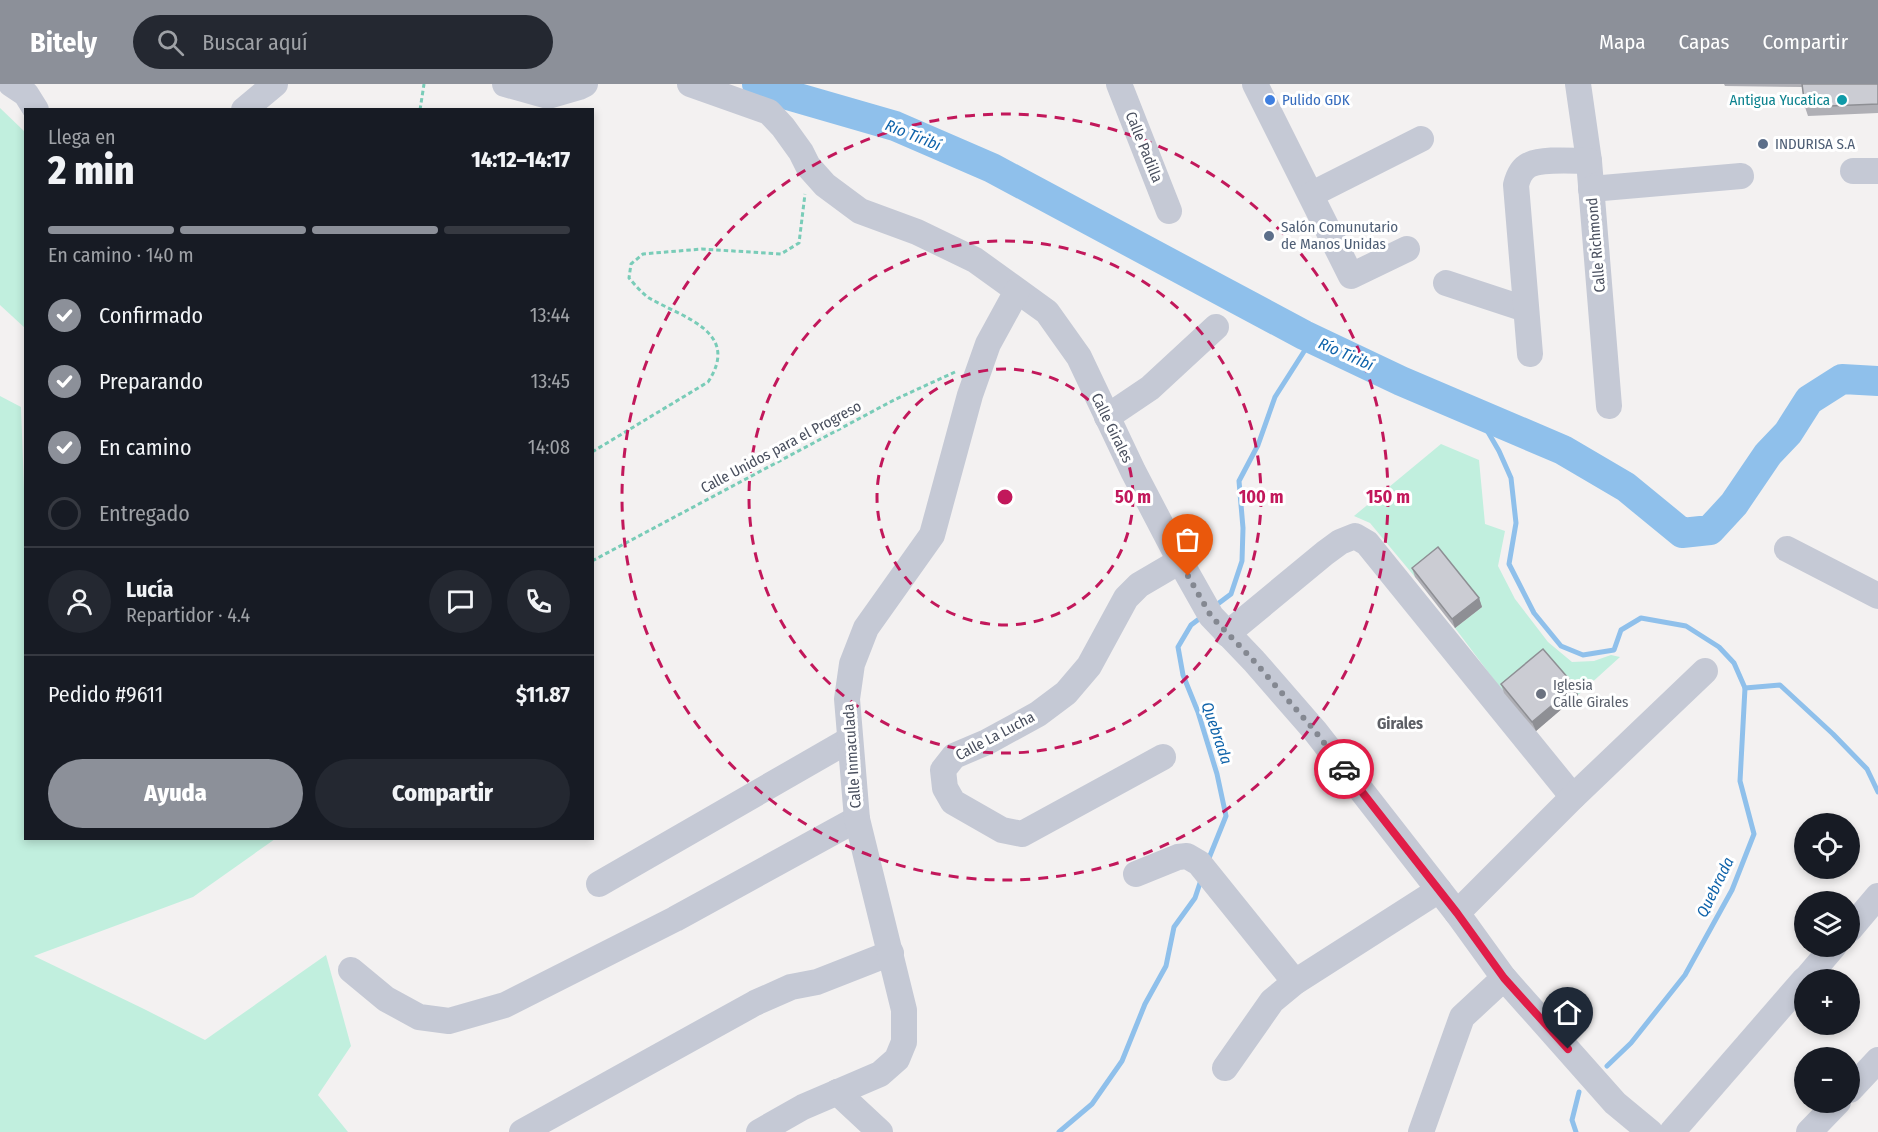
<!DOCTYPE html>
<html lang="es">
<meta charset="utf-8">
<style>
:root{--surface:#171b24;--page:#242831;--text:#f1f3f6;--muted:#9ea1a6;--line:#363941;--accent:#8c9099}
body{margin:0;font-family:"Fira Sans Condensed",sans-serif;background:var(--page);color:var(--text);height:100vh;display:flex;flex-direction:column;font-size:22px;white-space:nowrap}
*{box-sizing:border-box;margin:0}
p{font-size:20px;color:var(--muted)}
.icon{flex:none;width:33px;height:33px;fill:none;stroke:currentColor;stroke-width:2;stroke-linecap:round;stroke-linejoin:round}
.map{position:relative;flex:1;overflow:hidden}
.drawer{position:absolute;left:24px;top:24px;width:570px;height:732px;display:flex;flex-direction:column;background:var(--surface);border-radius:0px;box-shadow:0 3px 9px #0003}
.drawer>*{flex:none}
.buttons{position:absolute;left:1794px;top:729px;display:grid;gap:12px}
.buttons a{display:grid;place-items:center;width:66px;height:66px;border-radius:50%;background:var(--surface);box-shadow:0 3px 9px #0003;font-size:30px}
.pin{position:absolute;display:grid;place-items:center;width:51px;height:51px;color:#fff;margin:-62px -26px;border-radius:50% 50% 50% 0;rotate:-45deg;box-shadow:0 0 6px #0007}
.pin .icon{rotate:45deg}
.courier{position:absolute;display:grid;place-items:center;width:60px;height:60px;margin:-30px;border:4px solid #e11d48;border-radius:50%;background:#fff;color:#222;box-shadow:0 2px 8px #0007}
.overview em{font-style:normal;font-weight:800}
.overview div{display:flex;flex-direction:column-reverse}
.overview{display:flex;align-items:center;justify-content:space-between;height:102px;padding:0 24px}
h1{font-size:39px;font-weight:800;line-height:45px}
.bar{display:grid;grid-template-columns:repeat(4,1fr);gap:9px 6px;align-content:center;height:72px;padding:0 24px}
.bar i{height:8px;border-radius:4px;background:var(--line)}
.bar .selected{background:var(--accent)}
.bar p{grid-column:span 4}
.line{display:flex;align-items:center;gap:15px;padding:0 24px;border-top:2px solid var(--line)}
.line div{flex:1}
.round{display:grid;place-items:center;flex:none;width:63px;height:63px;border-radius:32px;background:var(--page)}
ol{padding:0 24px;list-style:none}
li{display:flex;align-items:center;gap:18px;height:66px}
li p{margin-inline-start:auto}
li .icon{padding:6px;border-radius:50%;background:var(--accent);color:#fff;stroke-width:4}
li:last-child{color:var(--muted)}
li i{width:33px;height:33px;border:3px solid var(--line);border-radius:50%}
.cta{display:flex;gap:12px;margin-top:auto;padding:12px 24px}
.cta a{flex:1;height:69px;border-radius:36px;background:var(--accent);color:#fff;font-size:24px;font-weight:800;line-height:69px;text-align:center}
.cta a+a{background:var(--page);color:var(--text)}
header{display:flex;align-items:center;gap:36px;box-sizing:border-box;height:84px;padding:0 30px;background:var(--accent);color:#fff}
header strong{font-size:28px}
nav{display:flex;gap:33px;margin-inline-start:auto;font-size:21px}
.search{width:420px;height:54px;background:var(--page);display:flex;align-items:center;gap:15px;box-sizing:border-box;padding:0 21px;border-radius:33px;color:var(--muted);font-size:22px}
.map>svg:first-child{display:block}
.green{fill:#c1efde}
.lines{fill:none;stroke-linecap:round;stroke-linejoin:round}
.stream{stroke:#8fc0eb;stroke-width:5}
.river{stroke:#8fc0eb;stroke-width:30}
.path{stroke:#79ccb8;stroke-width:3;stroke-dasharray:4.5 3;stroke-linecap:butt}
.minor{stroke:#c5c9d5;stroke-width:26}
.wall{fill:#afafb5}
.shaded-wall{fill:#8e8f94}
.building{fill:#cbccd3;stroke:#8e8f94;stroke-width:1.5}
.done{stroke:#848891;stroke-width:6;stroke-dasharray:0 10.8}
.route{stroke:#e11d48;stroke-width:8}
.ring{fill:none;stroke:#c2185b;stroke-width:3;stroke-dasharray:10 8}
.shop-dot{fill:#3f7fe0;stroke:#fff;stroke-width:2}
.culture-dot{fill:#0f9aa8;stroke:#fff;stroke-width:2}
.service-dot{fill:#5c6f8a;stroke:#fff;stroke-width:2}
.worship-dot{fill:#6b7280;stroke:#fff;stroke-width:2}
.labels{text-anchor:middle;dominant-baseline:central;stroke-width:6;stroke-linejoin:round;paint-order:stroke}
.shop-label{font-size:15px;fill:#366cbe;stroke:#fff;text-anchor:start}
.culture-label{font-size:15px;fill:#0d838f;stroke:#fff;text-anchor:end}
.service-label{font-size:15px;fill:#4e5e75;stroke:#fff;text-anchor:start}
.street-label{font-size:15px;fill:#494f5e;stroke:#fff}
.worship-label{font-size:15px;fill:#5b616d;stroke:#fff;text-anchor:start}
.water-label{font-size:16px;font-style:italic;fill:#0f63aa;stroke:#fff}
.neighbourhood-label{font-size:16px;font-weight:bold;fill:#5d5f65;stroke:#fff}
.centre{fill:#c2185b;stroke:#fff;stroke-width:3}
.ring-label{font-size:18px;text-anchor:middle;font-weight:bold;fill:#c2185b;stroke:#fff;stroke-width:6;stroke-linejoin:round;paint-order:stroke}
</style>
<header>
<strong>Bitely</strong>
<div class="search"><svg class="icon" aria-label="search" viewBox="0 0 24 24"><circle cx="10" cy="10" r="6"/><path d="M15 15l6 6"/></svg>Buscar aquí</div>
<nav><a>Mapa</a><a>Capas</a><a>Compartir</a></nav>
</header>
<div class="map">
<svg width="1878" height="1048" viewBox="0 0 1878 1048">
<rect width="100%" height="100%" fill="#f3f1f1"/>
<!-- green -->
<g class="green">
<polygon points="0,24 25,48 25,244 0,221"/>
<polygon points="0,312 21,323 26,459 26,754 275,755 193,813 34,872 144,925 205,956 326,871 351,962 318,1011 348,1048 0,1048"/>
<polygon points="1441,360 1479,376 1485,440 1505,447 1498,482 1515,515 1548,558 1572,578 1594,577 1611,571 1620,573 1578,611 1504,609 1455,544 1482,523 1415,493 1370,439 1354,432"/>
</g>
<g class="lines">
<!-- stream -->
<g class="stream">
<polyline points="1477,329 1499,367 1511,394 1516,439 1509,480 1534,529 1561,562 1583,571 1614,566 1621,546 1641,534 1686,542 1719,563 1734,579 1745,604 1740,697 1754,750 1732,806 1685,891 1631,959 1607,982"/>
<polyline points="1215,522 1231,510 1242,477 1243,444 1239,397 1258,361 1275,313 1312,255"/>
<polyline points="1203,532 1191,541 1178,563 1183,591 1198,628 1217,690 1226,732 1207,779"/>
<polyline points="1745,604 1780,601 1833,650 1867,685 1878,708"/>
<polyline points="1059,1048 1092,1020 1122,977 1145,920 1166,882 1174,843 1195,814 1201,796"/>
<polyline points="1576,1048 1572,1036 1579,1008"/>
</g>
<!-- river -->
<polyline class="river" points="757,0 774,7 895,42 992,84 1304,251 1401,297 1563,366 1626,403 1682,449 1710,446 1734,420 1768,370 1788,349 1809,316 1842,295 1878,297"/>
<!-- path -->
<g class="path">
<polyline points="420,26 424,0"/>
<path d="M 592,368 L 708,298 C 741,248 684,234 649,214 C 642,209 635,201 629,194 L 631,180 L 643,170 L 702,165 L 781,170 L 799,159 L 805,110"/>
<polyline points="592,477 894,316 955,288"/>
</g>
<!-- minor -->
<g class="minor">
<polyline points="11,0 26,10 36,26"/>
<polyline points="505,0 548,12 579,3 585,0"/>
<polyline points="690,0 769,28 783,43 801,68 808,82 825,101 860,127 917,148 975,176 1047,228 1079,273 1133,387 1180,477 1211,532 1254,577 1315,647 1457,829 1504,894 1615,1019 1650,1048"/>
<polyline points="1119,0 1169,127"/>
<polyline points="1255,0 1351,192 1407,165"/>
<polyline points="1578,0 1589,77 1609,322"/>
<polyline points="244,26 275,0"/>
<polyline points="1853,87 1878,87"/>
<polyline points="1591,105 1741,92"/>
<polyline points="1312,110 1421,55"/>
<polyline points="1446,199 1525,225"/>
<path d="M 1530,270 L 1516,101 C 1518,93 1521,85 1529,81 C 1544,74 1572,77 1589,77"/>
<polyline points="1107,333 1150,304 1216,243"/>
<polyline points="1787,465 1878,512"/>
<polyline points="1227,550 1325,469 1340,458 1355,452 1367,459 1573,713"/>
<polyline points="1163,673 1022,750 1002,746 953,718 945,704 943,686 954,672 987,658 1038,630 1066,609 1089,582 1126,514 1139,501 1180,477"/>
<polyline points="1136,790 1178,773 1187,772 1199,779 1295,898"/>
<polyline points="599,800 849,656"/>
<polyline points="1457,829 1573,713 1705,587"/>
<polyline points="1850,845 1878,812"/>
<polyline points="351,886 386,915 419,933 449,937 505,921 675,835 857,735"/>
<polyline points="1805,896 1834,862"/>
<polyline points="1225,984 1272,917 1295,898 1439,806"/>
<polyline points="1850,1006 1878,976"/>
<polyline points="837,1008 880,1048"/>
<polyline points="522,1048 755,919 791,903 817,898 891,869"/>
<polyline points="759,1048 803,1023 880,990 897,975 904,958 904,926 857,735 847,615 852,580 866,544 932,451 970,311 988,260 1017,207"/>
<polyline points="1421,1048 1462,933 1504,894"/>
<polyline points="1672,1048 1804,896"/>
<polyline points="1809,1048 1838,1018"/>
</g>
</g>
<!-- wall -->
<g class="wall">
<polygon points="1724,0 1878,0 1878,29 1808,32 1805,23 1802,3 1725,2"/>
<polygon points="1412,484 1479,514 1482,523 1455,544 1415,493"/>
<polygon points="1501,600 1575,602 1578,611 1536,647 1504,609"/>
</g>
<!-- shaded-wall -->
<g class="shaded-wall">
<polygon points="1479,514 1482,523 1455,544 1452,535"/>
<polygon points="1575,602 1578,611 1536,647 1532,638"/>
</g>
<!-- building -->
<g class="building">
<polygon points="1802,0 1878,0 1878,20 1805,23"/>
<polygon points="1438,463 1479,514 1452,535 1412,484"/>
<polygon points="1543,565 1575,602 1532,638 1501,600"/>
</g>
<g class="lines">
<!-- done -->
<polyline class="done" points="1188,492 1211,532 1254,577 1315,647 1344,685"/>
<!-- route -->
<polyline class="route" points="1344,685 1457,829 1504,894 1568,965"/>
</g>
<!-- distance rings -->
<g class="ring">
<circle cx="1005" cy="413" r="128"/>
<circle cx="1005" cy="413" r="256"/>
<circle cx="1005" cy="413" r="383"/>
</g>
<!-- markers -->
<circle class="shop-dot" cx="1270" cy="16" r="6"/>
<circle class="culture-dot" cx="1842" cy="16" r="6"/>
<g class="service-dot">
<circle cx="1763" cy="60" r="6"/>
<circle cx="1269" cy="152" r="6"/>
</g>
<circle class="worship-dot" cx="1541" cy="610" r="6"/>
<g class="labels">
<!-- shop labels -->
<g class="shop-label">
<text x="1282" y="16">Pulido GDK</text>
</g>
<!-- culture labels -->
<g class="culture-label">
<text x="1830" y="16">Antigua Yucatica</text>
</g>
<!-- service labels -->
<g class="service-label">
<text x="1775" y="60">INDURISA S.A</text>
<text x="1281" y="143">Salón Comunutario<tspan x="1281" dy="17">de Manos Unidas</tspan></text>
</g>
<!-- street labels -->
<g class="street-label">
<text transform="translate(1144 63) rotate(68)">Calle Padilla</text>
<text transform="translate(1596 161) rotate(-95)">Calle Richmond</text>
<text transform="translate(1112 344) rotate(64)">Calle Girales</text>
<text transform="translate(781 363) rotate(-28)">Calle Unidos para el Progreso</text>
<text transform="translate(995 652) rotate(-28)">Calle La Lucha</text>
<text transform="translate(852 672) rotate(-94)">Calle Inmaculada</text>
</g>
<!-- worship labels -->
<g class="worship-label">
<text x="1553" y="601">Iglesia<tspan x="1553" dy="17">Calle Girales</tspan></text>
</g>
<!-- water labels -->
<g class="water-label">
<text transform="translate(913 51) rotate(22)">Río Tiribí</text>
<text transform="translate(1346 270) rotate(24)">Río Tiribí</text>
<text transform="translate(1217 649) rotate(71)">Quebrada</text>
<text transform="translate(1715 803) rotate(-64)">Quebrada</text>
</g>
<!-- neighbourhood labels -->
<g class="neighbourhood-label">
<text x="1400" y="639">Girales</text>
</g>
</g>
<circle cx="1005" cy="413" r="9" class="centre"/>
<g class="ring-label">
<text x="1133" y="419">50 m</text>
<text x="1261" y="419">100 m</text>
<text x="1388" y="419">150 m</text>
</g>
</svg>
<div class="buttons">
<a><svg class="icon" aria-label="locate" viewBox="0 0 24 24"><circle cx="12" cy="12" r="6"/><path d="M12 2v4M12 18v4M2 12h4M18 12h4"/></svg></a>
<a><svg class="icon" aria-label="layers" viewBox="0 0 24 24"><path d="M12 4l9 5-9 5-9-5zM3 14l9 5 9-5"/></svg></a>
<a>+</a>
<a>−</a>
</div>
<div class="pin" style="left:1188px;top:492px;background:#ea580c"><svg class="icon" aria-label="bag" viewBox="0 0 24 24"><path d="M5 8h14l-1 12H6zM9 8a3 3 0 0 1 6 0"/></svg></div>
<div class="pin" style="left:1568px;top:965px;background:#1f2937"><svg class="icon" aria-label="home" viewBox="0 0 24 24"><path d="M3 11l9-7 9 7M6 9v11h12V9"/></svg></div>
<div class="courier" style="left:1344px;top:685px"><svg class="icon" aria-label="car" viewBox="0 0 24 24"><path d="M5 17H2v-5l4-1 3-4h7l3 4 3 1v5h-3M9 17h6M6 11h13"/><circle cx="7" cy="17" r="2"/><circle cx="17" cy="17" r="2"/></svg></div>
<section class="drawer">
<div class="overview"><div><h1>2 min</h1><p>Llega en</p></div><em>14:12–14:17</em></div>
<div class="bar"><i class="selected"></i><i class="selected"></i><i class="selected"></i><i></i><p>En camino · 140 m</p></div>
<ol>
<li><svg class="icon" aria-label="check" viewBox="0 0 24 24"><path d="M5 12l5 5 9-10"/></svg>Confirmado<p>13:44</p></li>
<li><svg class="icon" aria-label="check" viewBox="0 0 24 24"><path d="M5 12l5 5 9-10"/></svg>Preparando<p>13:45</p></li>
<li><svg class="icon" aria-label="check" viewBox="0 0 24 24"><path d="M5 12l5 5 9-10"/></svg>En camino<p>14:08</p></li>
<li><i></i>Entregado</li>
</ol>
<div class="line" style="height:108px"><a class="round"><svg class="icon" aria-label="person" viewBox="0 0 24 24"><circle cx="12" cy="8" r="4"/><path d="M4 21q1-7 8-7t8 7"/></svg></a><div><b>Lucía</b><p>Repartidor · 4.4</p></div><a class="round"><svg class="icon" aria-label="chat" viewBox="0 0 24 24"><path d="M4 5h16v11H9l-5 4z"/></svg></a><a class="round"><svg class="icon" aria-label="phone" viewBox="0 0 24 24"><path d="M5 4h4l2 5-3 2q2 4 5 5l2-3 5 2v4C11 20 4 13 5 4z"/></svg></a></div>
<div class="line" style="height:78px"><div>Pedido #9611</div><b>$11.87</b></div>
<div class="cta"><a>Ayuda</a><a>Compartir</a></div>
</section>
</div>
